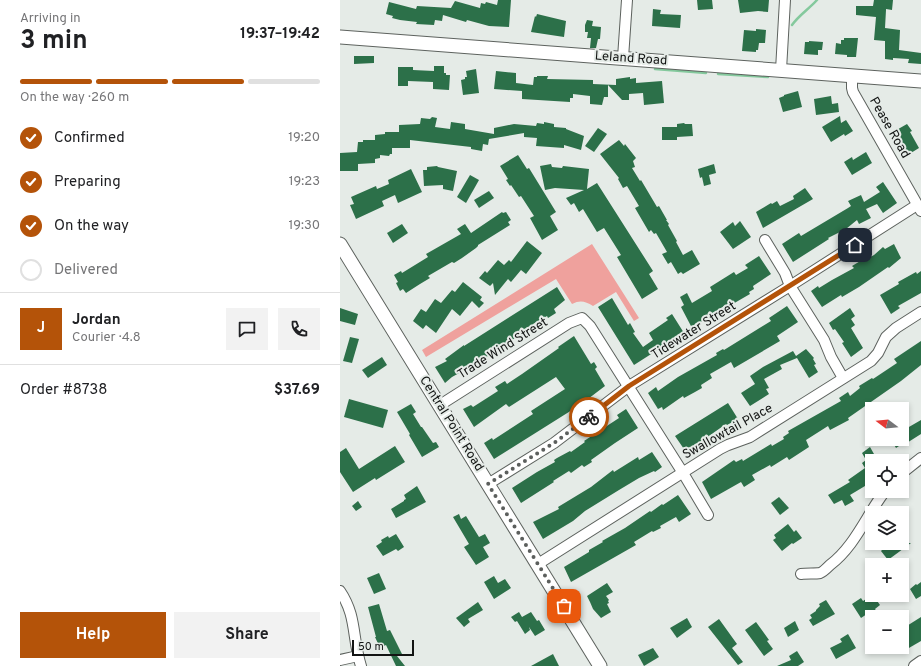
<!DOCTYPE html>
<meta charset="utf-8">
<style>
:root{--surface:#fff;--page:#f2f2f2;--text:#202124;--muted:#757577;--line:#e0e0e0;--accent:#b45309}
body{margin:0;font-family:Overpass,sans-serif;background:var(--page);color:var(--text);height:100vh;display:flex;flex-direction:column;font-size:15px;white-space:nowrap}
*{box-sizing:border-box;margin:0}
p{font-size:13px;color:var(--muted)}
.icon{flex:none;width:22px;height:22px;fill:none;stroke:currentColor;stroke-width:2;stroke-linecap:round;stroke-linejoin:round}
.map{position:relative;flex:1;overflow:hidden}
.sheet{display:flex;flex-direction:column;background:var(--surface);width:340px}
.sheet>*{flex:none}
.needle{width:26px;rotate:286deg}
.buttons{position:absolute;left:525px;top:402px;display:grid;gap:8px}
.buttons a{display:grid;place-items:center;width:44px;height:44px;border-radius:0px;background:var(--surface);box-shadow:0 2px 6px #0003;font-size:20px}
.scale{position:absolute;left:12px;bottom:10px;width:62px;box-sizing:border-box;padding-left:4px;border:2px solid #121413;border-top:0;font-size:11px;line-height:14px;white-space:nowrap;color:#121413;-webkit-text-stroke:3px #e5ebe7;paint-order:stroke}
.pin{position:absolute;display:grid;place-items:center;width:34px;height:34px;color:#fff;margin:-17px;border-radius:8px;box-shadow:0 2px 6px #0006}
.courier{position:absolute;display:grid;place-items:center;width:40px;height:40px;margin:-20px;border:3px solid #b45309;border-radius:50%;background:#fff;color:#222;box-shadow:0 1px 5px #0007}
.overview em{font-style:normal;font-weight:700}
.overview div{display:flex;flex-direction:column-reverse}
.overview{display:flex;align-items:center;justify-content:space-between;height:68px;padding:0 20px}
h1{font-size:26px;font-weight:700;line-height:30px}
.bar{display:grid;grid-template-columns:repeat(4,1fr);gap:6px 4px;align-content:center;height:48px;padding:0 20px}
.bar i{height:5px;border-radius:3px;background:var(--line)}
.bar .active{background:var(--accent)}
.bar p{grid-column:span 4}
.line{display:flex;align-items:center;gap:10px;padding:0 20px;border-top:1px solid var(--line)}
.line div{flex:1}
.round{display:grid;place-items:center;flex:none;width:42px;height:42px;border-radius:0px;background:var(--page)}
ol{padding:0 20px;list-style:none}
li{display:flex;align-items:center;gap:12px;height:44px}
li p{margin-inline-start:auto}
li .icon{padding:4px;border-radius:50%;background:var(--accent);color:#fff;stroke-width:4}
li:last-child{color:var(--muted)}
li i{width:22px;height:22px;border:2px solid var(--line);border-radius:50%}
.cta{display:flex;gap:8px;margin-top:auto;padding:8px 20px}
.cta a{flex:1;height:46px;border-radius:0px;background:var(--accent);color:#fff;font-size:16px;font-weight:700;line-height:46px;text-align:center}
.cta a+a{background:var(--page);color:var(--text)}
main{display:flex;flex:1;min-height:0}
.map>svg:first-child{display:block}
.forest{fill:#efa19d}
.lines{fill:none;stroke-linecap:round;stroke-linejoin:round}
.stream{stroke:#84c99d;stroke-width:2.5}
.building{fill:#2c7049}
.street-casing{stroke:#5d625e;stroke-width:12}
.secondary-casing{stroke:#5d625e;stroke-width:15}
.street{stroke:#fff;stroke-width:10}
.secondary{stroke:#fff;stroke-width:13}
.done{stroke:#5c5f5d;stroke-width:4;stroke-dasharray:0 7.2}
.route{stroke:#b45309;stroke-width:5}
.labels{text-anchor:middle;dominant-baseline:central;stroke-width:4;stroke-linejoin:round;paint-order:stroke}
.street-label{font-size:13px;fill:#121413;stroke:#e5ebe7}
</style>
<main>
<section class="sheet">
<div class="overview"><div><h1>3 min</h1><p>Arriving in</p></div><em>19:37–19:42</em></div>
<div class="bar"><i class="active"></i><i class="active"></i><i class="active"></i><i></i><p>On the way · 260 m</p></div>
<ol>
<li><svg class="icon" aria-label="check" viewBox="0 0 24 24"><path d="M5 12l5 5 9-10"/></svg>Confirmed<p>19:20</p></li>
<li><svg class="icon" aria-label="check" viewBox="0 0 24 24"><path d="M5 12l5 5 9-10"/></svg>Preparing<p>19:23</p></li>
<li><svg class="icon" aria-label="check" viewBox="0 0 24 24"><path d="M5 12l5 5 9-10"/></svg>On the way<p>19:30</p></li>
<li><i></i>Delivered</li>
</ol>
<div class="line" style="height:72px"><b class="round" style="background:var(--accent);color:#fff">J</b><div><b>Jordan</b><p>Courier · 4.8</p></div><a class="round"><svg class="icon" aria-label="chat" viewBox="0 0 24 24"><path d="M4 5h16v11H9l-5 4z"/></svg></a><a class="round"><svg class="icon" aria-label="phone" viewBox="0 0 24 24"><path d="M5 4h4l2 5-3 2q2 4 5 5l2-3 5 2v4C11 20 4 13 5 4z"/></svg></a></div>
<div class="line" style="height:52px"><div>Order #8738</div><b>$37.69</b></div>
<div class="cta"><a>Help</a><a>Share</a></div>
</section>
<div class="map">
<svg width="581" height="666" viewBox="0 0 581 666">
<rect width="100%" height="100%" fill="#e5ebe7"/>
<!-- forest -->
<path class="forest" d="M 252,244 L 299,318 L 294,321 L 276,292 L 253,306 C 245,301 240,300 232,304 L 216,279 L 86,357 L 82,350 Z"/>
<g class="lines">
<!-- stream -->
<g class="stream">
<path d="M 452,25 C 459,15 469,9 477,0"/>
<polyline points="315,69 366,73"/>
<polyline points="378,74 428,77"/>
</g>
</g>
<!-- building -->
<g class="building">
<polygon points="158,0 171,0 169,27 149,26 127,20 126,22 103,15 102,21 95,20 94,25 76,24 77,22 60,20 52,18 53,16 46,14 49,2 76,9 77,6 111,8 115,1 140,8 141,3 145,4 146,2 157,5"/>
<polygon points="357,0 372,0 373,9 358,10"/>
<polygon points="398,0 429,0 428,12 418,11 400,13"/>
<polygon points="534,0 553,0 552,10 546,9 546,10 545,28 560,30 559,50 581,53 581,64 568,63 569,59 553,58 553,60 545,59 545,41 534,40 536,17 516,15 516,6 533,6"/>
<polygon points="313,9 321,10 320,14 341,15 340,28 312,26"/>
<polygon points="197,14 226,21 224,37 191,32 195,16 196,17"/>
<polygon points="247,20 253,21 252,26 261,27 260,39 258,39 256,48 250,48 251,38 247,38 248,32 245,32 245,25"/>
<polygon points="416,29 426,30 425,43 419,43 418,50 416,50 416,52 402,51 404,30 416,31"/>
<polygon points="504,38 518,38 516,57 507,57 507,55 495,54 496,43 501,44 501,40 504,40"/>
<polygon points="469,41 483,42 482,50 478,50 478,55 464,54 465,42 469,42"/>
<polygon points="14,56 34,56 34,63 14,64"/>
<polygon points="94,66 104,66 104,73 106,73 106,75 110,75 109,90 93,89 93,82 68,81 68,86 58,86 58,67 73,67 73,70 94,71"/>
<polygon points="136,69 139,93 123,95 121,80 125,79 125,77 127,77 126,71"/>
<polygon points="156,71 176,73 176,83 193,85 194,77 197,77 197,76 208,76 207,79 253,80 253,84 276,85 276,79 290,77 290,79 296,78 296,83 322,81 324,103 304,105 303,93 289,94 289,100 282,100 268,85 268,97 264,97 262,105 250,104 250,96 233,94 233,98 230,98 230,102 182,99 182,91 154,89"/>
<polygon points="458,91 462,107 443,112 439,98 444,96 444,95"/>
<polygon points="491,96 492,104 498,103 499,112 476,115 474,99"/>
<polygon points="500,116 501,123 506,120 513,131 505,136 504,134 491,142 482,127"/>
<polygon points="92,117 97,118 95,127 110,129 111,122 125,124 125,129 154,134 154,128 174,124 196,126 197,123 204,124 204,122 214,124 214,127 226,128 226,129 244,136 241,150 224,145 224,148 196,146 197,138 184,137 184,133 149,139 148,145 143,144 142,151 131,149 131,147 70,140 70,148 52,148 52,154 50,154 49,156 40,155 40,158 35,159 35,163 18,164 18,171 0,171 0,153 17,152 18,142 23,142 23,140 35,140 35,135 45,134 45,132 59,132 59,125 80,124 81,118 90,119"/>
<polygon points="344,123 345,124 352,124 353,136 337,137 337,140 322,140 322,127 337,127 337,124"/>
<polygon points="567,124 572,131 570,132 579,148 566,156 553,132"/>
<polygon points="258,128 267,134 254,152 245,146"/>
<polygon points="279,140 284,146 285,144 296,158 293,161 295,167 292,168 300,181 301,180 317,207 319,206 327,220 326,220 329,224 328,225 337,241 336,242 343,255 352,250 360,264 343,274 341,272 338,274 331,262 328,264 322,254 327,252 316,233 314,234 311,230 309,232 295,208 299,206 287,186 283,188 278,179 279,178 260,154"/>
<polygon points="526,152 532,163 512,175 504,162 512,157 513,160"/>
<polygon points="178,155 187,169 189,168 216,212 210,216 218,230 202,240 190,218 194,216 181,196 179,197 171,185 170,186 166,180 168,179 160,166"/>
<polygon points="211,164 212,167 222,168 223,166 249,169 247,189 257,183 313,271 309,274 318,289 302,299 277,257 281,255 264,228 257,232 243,209 239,212 234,203 231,205 226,198 244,190 215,188 205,190 200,166"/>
<polygon points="374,164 376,173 369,175 371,184 364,186 362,177 360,178 358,169"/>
<polygon points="97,166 98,167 117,171 113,191 103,189 103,185 84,186 83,170 87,170 87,167"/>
<polygon points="71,169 82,192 58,203 55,195 42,201 44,206 16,219 10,205 14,204 11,197 36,186 37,189 49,184 48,180"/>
<polygon points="130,175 139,180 126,203 117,197"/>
<polygon points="543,182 557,203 543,213 537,204 526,209 531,218 519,224 517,220 501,233 500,232 488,238 489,239 453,262 442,244 459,233 461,236 508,208 511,206 508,201 521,195 524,202 540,192 536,187"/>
<polygon points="465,188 473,199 423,228 416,212 431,203 432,204 437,201 440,206 454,199 453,196"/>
<polygon points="149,191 154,198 139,208 134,200"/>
<polygon points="162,212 163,213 166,212 171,220 168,222 170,225 138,245 138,246 136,248 122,258 114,263 112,262 88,276 90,278 80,284 66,293 63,289 60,291 56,283 58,282 54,275 61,271 62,273 88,257 86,254 121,234 117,229 125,224 131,233"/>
<polygon points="400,221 411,237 393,249 380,232 393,222 395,226"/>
<polygon points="62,224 68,233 53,243 47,233"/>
<polygon points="187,241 202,253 186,274 181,270 171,282 168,279 155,295 153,283 150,286 139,278 145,271 147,273 158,260 164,265 169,260 171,262"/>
<polygon points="554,244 561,258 549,268 548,267 519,287 502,297 501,295 482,307 471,291 478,286 479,288 492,280 514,268 512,266 522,260 523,261 534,255 543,247 545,249"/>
<polygon points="419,256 431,274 413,286 414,289 409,292 410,294 391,305 390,304 384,306 352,328 341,307 344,305 340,297 347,293 352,303 372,291 370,287 394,272 396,275 408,268 405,265"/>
<polygon points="581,271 581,293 558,306 560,308 551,314 540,295 559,284 558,282 576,272 577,274"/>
<polygon points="123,282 142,297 140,300 144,303 139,308 132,301 120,316 112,309 96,333 86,325 83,329 73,321 81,309 86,312 95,299 101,303 112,290 115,292"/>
<polygon points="217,287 225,300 214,309 216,313 208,318 207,316 193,324 195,327 170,341 139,362 112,377 105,383 95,367 107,361 105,359 124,345 124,346"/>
<polygon points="272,298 288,325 290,323 295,332 293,333 303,347 313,340 309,333 328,320 326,318 332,314 344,333 294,365 258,307"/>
<polygon points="447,306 458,322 437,336 440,341 394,368 391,362 370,374 372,378 361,385 362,388 355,392 344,398 343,396 323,410 322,407 318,409 308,393 316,387 318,391 338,377 377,355 376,353 383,349 384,350 431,321 429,318"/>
<polygon points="0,308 18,314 15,325 0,321"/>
<polygon points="510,308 515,316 511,319 515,325 511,328 523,348 511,357 502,343 504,342 495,329 493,330 489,323"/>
<polygon points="234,336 251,364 254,362 257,367 255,369 265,386 240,405 154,459 144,443 152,438 153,440 193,414 191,411 194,409 225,389 216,377 169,407 166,404 134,427 123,409 131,405 133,407 158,391 155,387 165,381 167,384 182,374 219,348 218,347"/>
<polygon points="10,337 19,339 12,363 3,361"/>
<polygon points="581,341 581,365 561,381 508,418 509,420 490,430 488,426 466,440 469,447 449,460 447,457 431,467 430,465 412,475 415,480 404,487 401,482 371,499 362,482 394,460 396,462 402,459 403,461 431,444 432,446 444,439 443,437 449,433 448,431 501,401 499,398 508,392 510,396 520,388 519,386 532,378 533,379 557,363 554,359"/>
<polygon points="466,349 474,358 473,359 476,364 474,365 478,372 469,378 457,358 440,365 442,369 424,379 429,388 426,389 429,394 410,406 401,393 415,384 410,376 423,367 453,351 456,356"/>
<polygon points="42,357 47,365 28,378 22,370"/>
<polygon points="9,399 48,410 43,428 4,417"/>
<polygon points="388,403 398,419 387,425 386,424 346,452 335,436"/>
<polygon points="71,404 76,412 73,414 81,427 82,427 93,443 96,442 99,447 82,457 69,435 70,434 57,412"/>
<polygon points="286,409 298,428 275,443 251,460 252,462 244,467 242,465 231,473 229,471 213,481 214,482 181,503 172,488 197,472 215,462 214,460 217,458 230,451 231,452 245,442 244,441 279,418 277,415"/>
<polygon points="581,420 581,434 562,446 562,444 556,448 551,439 562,439 562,431"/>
<polygon points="55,446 65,462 36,480 35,478 13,492 0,472 0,452 6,448 19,469"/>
<polygon points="530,447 538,461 532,461 532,479 530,476 527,478 530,483 510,495 514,501 505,506 502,500 494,504 488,495 510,482 508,480 525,468 522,463 526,460 522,453"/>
<polygon points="312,452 322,467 315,472 314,471 299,478 279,490 245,511 233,521 203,539 193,522 219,509 218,507 251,487 273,470 274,472 298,457 299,460"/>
<polygon points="77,486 86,502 56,518 51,509 64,501 64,500 66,499 64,495"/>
<polygon points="338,495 351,514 339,522 336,517 320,526 321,528 313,532 312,531 294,542 296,545 231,582 224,567 249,552 249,550 263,542 262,541 285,528 310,511 311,512 322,504 323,505"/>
<polygon points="439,497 449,508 440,515 431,503"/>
<polygon points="18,501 22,507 16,511 12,506"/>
<polygon points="119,514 121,519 126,516 139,537 145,534 150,543 143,547 149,557 136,565 124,547 129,544 113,517"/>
<polygon points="448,524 454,532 456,530 462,538 453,544 452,543 442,551 433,540 436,538 434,535"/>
<polygon points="56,534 64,547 58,551 56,549 43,556 36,546 42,542 41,540 48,536 49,538"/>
<polygon points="549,543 571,543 548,560 541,551"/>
<polygon points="39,573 46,589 34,594 27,578"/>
<polygon points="154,576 158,583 165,579 171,588 154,599 144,582"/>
<polygon points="581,582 581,596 576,599 570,589 576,584 577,585"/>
<polygon points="267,583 273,592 266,596 269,600 268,601 269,603 267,604 271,612 261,618 253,609 250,602 247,596"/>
<polygon points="532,595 532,600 535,598 540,605 535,609 537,612 529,617 527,614 521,618 512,604 521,598 523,601"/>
<polygon points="486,600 495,614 473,626 469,620 472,618 470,615 476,611 476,610 480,606 479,604"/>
<polygon points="138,602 143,610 128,619 130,622 124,627 116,618"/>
<polygon points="39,604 47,631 50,630 62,654 57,656 65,666 56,666 46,645 40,648 35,637 36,637 28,607"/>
<polygon points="179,612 182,617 191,612 197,621 199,620 205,630 195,636 189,627 190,630 185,634 177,621 175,622 171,617"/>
<polygon points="581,617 581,641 562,652 562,629"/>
<polygon points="347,618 352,627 337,638 330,628"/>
<polygon points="379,619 397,644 392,648 403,662 398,665 368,627"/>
<polygon points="455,621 459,630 448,637 444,628"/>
<polygon points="416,622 429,640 427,641 433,649 424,656 405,630"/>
<polygon points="508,634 516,648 496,659 490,648 502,642 500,639"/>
<polygon points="313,648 319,657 304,666 298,655"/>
<polygon points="457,651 464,662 458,666 437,666 451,660 449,656"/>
<polygon points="213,654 219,666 191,666"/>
</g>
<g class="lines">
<defs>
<g id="street">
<polyline points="283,58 287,0"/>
<polyline points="441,70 445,0"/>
<polyline points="512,76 512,88 513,92 581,211"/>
<polyline points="425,240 445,273 450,286 484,340 491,357 503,378"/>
<polyline points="100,405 229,323 242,318 250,326 343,473 368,515"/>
<polyline points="562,473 581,458"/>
<polyline points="148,484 214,443 289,386 450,286 577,205"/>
<polyline points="198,564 380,449 388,445 410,437 531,361 538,353 546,337 556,328 581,312"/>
<path d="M 461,574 C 467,573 475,574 480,573 C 483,572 487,568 490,565 C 515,546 526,516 545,491"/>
<path d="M 0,591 C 17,616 12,638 21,666"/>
<polyline points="0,660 18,656"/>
<polyline points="574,666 581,661"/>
</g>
<g id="secondary">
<polyline points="0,37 581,81"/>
<polyline points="0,244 260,666"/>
</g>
</defs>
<!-- street casing -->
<use href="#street" class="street-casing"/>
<!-- secondary casing -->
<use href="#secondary" class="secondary-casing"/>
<!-- street -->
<use href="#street" class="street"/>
<!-- secondary -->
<use href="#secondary" class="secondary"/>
</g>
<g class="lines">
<!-- done -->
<polyline class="done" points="224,606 148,484 214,443 249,417"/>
<!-- route -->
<polyline class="route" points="249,417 289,386 515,245"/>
</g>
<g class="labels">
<!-- street labels -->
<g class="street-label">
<text transform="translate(291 59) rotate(4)">Leland Road</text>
<text transform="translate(549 128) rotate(60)">Pease Road</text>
<text transform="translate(354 331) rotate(-32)">Tidewater Street</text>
<text transform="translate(163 349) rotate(-32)">Trade Wind Street</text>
<text transform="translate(111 424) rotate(58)">Central Point Road</text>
<text transform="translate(388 432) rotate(-29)">Swallowtail Place</text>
</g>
</g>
</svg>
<div class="buttons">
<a><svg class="needle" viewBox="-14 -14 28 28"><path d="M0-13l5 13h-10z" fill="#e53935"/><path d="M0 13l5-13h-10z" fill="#757577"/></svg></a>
<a><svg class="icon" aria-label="locate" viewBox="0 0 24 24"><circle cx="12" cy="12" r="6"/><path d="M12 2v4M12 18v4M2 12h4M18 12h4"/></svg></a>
<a><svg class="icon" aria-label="layers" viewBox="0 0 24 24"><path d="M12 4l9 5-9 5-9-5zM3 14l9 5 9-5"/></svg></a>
<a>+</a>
<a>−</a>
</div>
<div class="scale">50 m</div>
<div class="pin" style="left:224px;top:606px;background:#ea580c"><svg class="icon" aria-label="bag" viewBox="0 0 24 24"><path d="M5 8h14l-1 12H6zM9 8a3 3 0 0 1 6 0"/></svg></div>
<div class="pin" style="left:515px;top:245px;background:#1f2937"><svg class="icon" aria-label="home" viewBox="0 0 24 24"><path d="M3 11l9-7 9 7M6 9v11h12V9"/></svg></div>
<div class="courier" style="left:249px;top:417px"><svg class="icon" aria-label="bike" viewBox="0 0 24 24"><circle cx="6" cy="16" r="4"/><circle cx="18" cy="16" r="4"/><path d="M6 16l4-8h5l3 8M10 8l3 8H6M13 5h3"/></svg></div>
</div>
</main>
